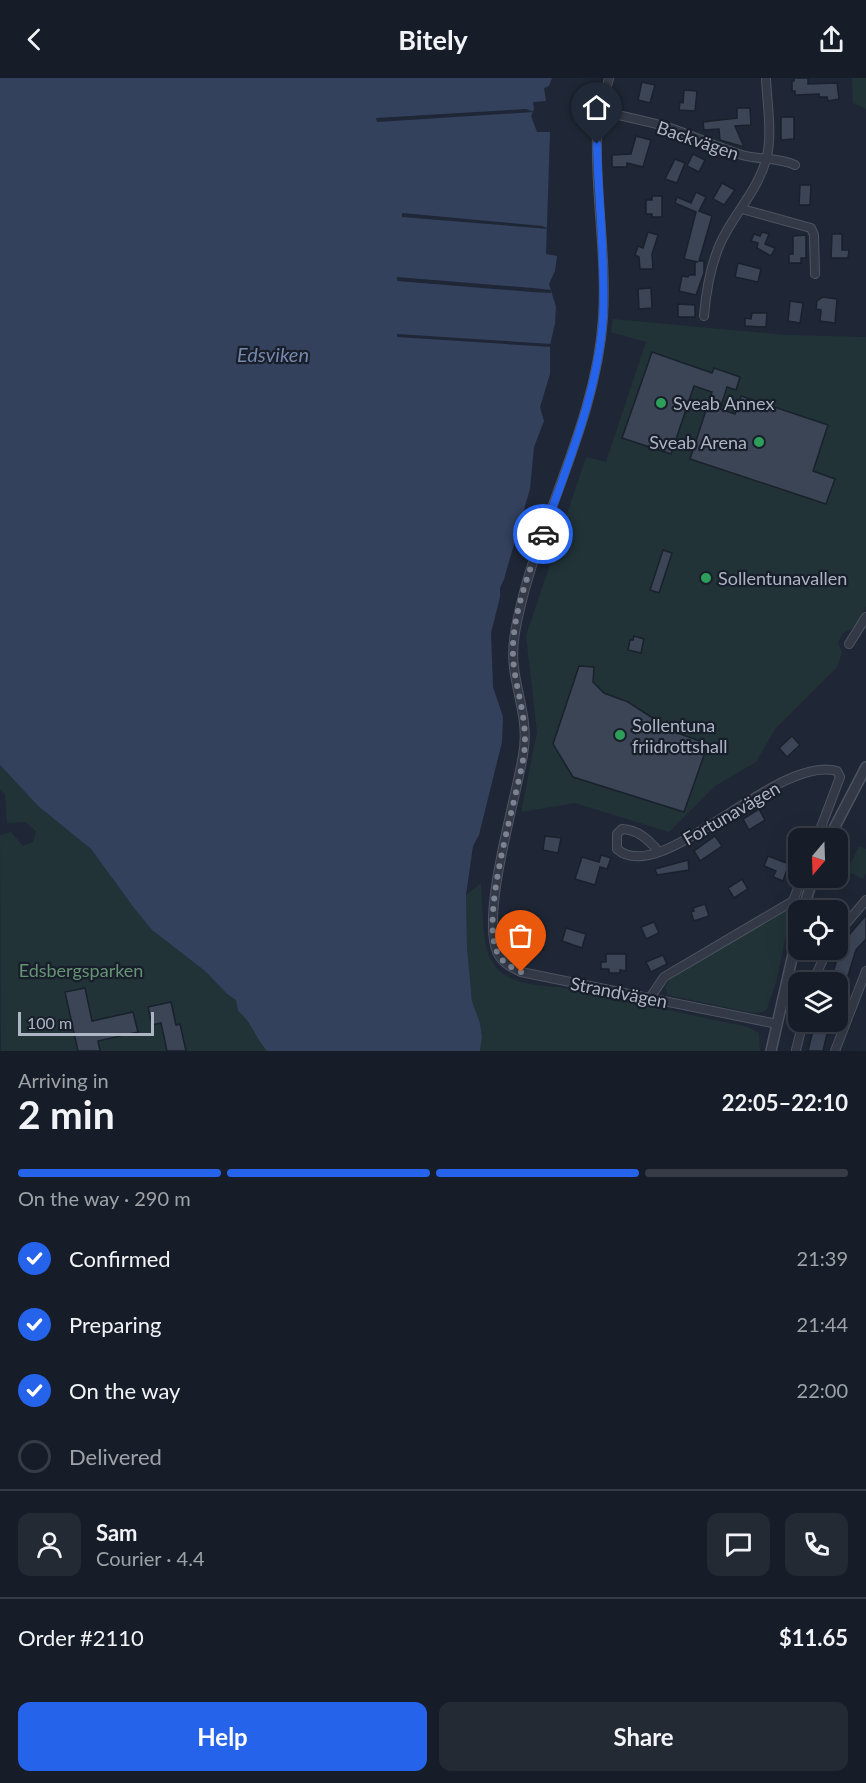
<!DOCTYPE html>
<meta charset="utf-8">
<style>
:root{--surface:#171d28;--page:#242a34;--text:#f1f3f6;--muted:#9ea2a8;--line:#363b45;--accent:#2563eb}
body{margin:0;font-family:Lato,sans-serif;background:var(--page);color:var(--text);height:100vh;display:flex;flex-direction:column;font-size:22px;white-space:nowrap}
*{box-sizing:border-box;margin:0}
p{font-size:20px;color:var(--muted)}
.icon{flex:none;width:33px;height:33px;fill:none;stroke:currentColor;stroke-width:2;stroke-linecap:round;stroke-linejoin:round}
.map{position:relative;height:973px;overflow:hidden}
.drawer{display:flex;flex-direction:column;background:var(--surface);flex:1}
.drawer>*{flex:none}
.needle{width:39px;rotate:199deg}
.controls{position:absolute;left:788px;top:750px;display:grid;gap:12px}
.controls a{display:grid;place-items:center;width:60px;height:60px;border-radius:12px;background:var(--surface);box-shadow:0 6px 24px #0002,0 0 0 2px var(--line);font-size:30px}
.scale{position:absolute;left:18px;bottom:15px;width:136px;box-sizing:border-box;padding-left:6px;border:3px solid #adb4c3;border-top:0;font-size:16px;line-height:21px;white-space:nowrap;color:#adb4c3;-webkit-text-stroke:4px #181f2b;paint-order:stroke}
.pin{position:absolute;display:grid;place-items:center;width:51px;height:51px;color:#fff;margin:-62px -26px;border-radius:50% 50% 50% 0;rotate:-45deg;box-shadow:0 0 6px #0007}
.pin .icon{rotate:45deg}
.courier{position:absolute;display:grid;place-items:center;width:60px;height:60px;margin:-30px;border:4px solid #2563eb;border-radius:50%;background:#fff;color:#222;box-shadow:0 2px 8px #0007}
.summary em{font-style:normal;font-weight:700}
.summary div{display:flex;flex-direction:column-reverse}
.summary{display:flex;align-items:center;justify-content:space-between;height:102px;padding:0 18px}
h1{font-size:39px;font-weight:700;line-height:45px}
.bar{display:grid;grid-template-columns:repeat(4,1fr);gap:9px 6px;align-content:center;height:72px;padding:0 18px}
.bar i{height:8px;border-radius:4px;background:var(--line)}
.bar .active{background:var(--accent)}
.bar p{grid-column:span 4}
.line{display:flex;align-items:center;gap:15px;padding:0 18px;border-top:2px solid var(--line)}
.line div{flex:1}
.round{display:grid;place-items:center;flex:none;width:63px;height:63px;border-radius:12px;background:var(--page)}
ol{padding:0 18px;list-style:none}
li{display:flex;align-items:center;gap:18px;height:66px}
li p{margin-inline-start:auto}
li .icon{padding:6px;border-radius:50%;background:var(--accent);color:#fff;stroke-width:4}
li:last-child{color:var(--muted)}
li i{width:33px;height:33px;border:3px solid var(--line);border-radius:50%}
.action{display:flex;gap:12px;margin-top:auto;padding:12px 18px}
.action a{flex:1;height:69px;border-radius:12px;background:var(--accent);color:#fff;font-size:24px;font-weight:700;line-height:69px;text-align:center}
.action a+a{background:var(--page);color:var(--text)}
header{display:flex;justify-content:space-between;align-items:center;height:78px;padding:0 18px;background:var(--surface);font-size:27px;font-weight:700}
.map>svg:first-child{display:block}
.green{fill:#213337}
.water{fill:#33415d}
.pier{fill:#1f2736}
.building{fill:#3b4556;stroke:#1a212d;stroke-width:1.5}
.lines{fill:none;stroke-linecap:round;stroke-linejoin:round}
.minor-casing{stroke:#4d5461;stroke-width:10}
.tertiary-casing{stroke:#4d5461;stroke-width:12}
.minor{stroke:#333946;stroke-width:8}
.tertiary{stroke:#333946;stroke-width:9}
.done{stroke:#7b8392;stroke-width:6;stroke-dasharray:0 10.8}
.route{stroke:#2563eb;stroke-width:8}
.leisure-dot{fill:#2e9e5b;stroke:#181f2b;stroke-width:2}
.labels{text-anchor:middle;dominant-baseline:central;stroke-width:4.5;stroke-linejoin:round;paint-order:stroke}
.street-label{font-size:18px;fill:#adb4c3;stroke:#181f2b}
.poi-label{font-size:18px;fill:#adb4c3;stroke:#181f2b;text-anchor:start}
.park-label{font-size:18px;fill:#659373;stroke:#181f2b}
.water-label{font-size:20px;font-style:italic;fill:#7488ac;stroke:#181f2b}
</style>
<header><svg class="icon" aria-label="back" viewBox="0 0 24 24"><path d="M15 5l-7 7 7 7"/></svg>Bitely<svg class="icon" aria-label="share" viewBox="0 0 24 24"><path d="M12 15V3M7 8l5-5 5 5M5 13v7h14v-7"/></svg></header>
<div class="map">
<svg width="866" height="973" viewBox="0 0 866 973">
<rect width="100%" height="100%" fill="#1f2736"/>
<!-- green -->
<g class="green">
<polygon points="852,0 866,0 866,31 853,25"/>
<polygon points="613,241 787,257 866,259 866,529 855,549 843,555 838,564 842,575 837,589 775,651 756,684 715,708 669,754 575,725 521,734 537,654 526,558 586,379 606,384 646,264 611,254"/>
<path d="M 0,687 L 38,728 L 91,771 L 134,830 L 152,852 L 205,893 L 227,916 L 236,922 L 238,933 C 252,944 255,960 267,973 L 1,973 L 0,757 L 11,754 L 23,768 L 33,764 L 36,753 L 25,744 L 7,745 L 5,716 L 0,711 Z"/>
<polygon points="859,768 866,771 866,795 863,801 847,793"/>
<path d="M 481,805 C 485,873 477,906 559,909 L 748,949 L 759,955 L 760,973 L 480,973 L 482,959 L 480,945 L 472,923 L 467,870 L 466,817 Z"/>
<polygon points="786,832 790,837 777,901 767,931 763,934 753,935 668,917 665,908 671,899"/>
</g>
<!-- water -->
<path class="water" d="M 0,0 L 552,0 L 549,8 L 544,10 L 546,23 L 533,24 L 534,31 L 531,38 L 537,54 L 550,54 L 546,176 L 557,178 L 555,193 L 549,206 L 556,229 L 555,246 L 550,267 L 550,296 L 540,329 L 544,343 L 534,369 L 530,411 L 504,501 L 500,510 L 500,519 L 491,555 L 493,609 L 503,639 L 502,664 L 479,757 L 473,768 L 466,817 L 467,870 L 472,923 L 480,945 L 482,959 L 480,973 L 267,973 C 255,960 252,944 238,933 L 236,922 L 227,916 L 205,893 L 152,852 L 134,830 L 91,771 L 38,728 L 0,687 Z"/>
<!-- pier -->
<g class="pier">
<polygon points="526,31 534,34 377,44 376,40"/>
<polygon points="402,135 542,148 549,151 402,139"/>
<polygon points="397,199 533,210 551,212 551,215 532,214 397,203"/>
<polygon points="397,256 551,266 551,269 397,259"/>
</g>
<!-- building -->
<g class="building">
<polygon points="794,0 808,0 808,6 837,5 839,21 828,23 827,19 819,19 819,16 795,17 795,13 792,13 792,3 794,3"/>
<polygon points="642,4 655,7 650,25 638,22"/>
<polygon points="684,12 697,13 695,33 679,32 680,24 683,25"/>
<polygon points="737,30 750,30 751,47 735,48 744,69 720,62 719,51 704,52 703,44 737,40"/>
<polygon points="781,39 794,39 794,61 781,62"/>
<polygon points="636,58 651,62 643,89 627,85 627,89 612,89 612,77 631,76"/>
<polygon points="693,76 705,82 699,94 687,88"/>
<polygon points="675,81 685,85 677,105 665,101"/>
<polygon points="722,105 735,112 724,127 713,121"/>
<polygon points="800,107 811,107 810,127 799,127"/>
<polygon points="696,114 706,119 699,133 712,138 699,183 704,183 704,195 696,217 679,213 682,198 688,199 689,197 695,197 695,184 698,184 684,181 696,134 675,125 677,119 691,125"/>
<polygon points="652,118 662,118 662,139 652,139 652,136 646,136 646,122 652,122"/>
<polygon points="648,154 658,157 652,176 653,191 640,191 639,179 635,177 638,168 643,170"/>
<polygon points="762,154 769,156 765,166 775,170 771,178 757,170 758,165 751,163 754,156 760,158"/>
<polygon points="832,156 842,156 842,172 849,172 848,180 831,180"/>
<polygon points="806,157 806,180 801,180 801,185 789,185 789,176 793,176 793,158"/>
<polygon points="738,185 761,191 758,204 735,199"/>
<polygon points="651,210 652,230 639,231 638,211"/>
<polygon points="823,219 837,221 835,245 820,243 821,232 816,231 817,223"/>
<polygon points="790,223 803,225 800,245 788,243"/>
<polygon points="678,226 695,227 695,239 678,239"/>
<polygon points="752,235 767,235 766,249 745,248 745,240 751,241"/>
<polygon points="652,274 712,295 714,290 740,299 736,312 727,309 720,331 735,336 741,318 828,347 813,393 835,401 826,426 690,381 712,314 694,308 671,376 622,360"/>
<polygon points="663,472 672,475 659,515 650,512"/>
<polygon points="634,558 644,561 641,575 628,572 630,562 633,562"/>
<polygon points="579,588 594,589 593,604 604,615 628,624 662,646 661,649 708,666 684,734 573,699 553,666"/>
<polygon points="792,658 800,667 787,679 779,670"/>
<polygon points="759,731 765,742 749,752 743,741"/>
<polygon points="545,758 561,760 558,775 543,772"/>
<polygon points="715,758 722,768 700,783 694,773"/>
<polygon points="601,777 611,780 607,791 600,789 595,807 575,801 582,779 599,784"/>
<polygon points="768,778 789,786 783,803 773,799 776,793 764,788"/>
<polygon points="688,782 689,792 657,797 655,791"/>
<polygon points="742,801 748,811 734,820 728,810"/>
<polygon points="705,826 709,838 694,843 691,834 694,833 693,830"/>
<polygon points="866,837 866,861 856,872 844,911 837,909 837,904 830,904 842,865"/>
<polygon points="654,844 659,855 646,861 641,849"/>
<polygon points="566,850 586,856 582,870 562,863"/>
<polygon points="543,854 543,872 530,872 530,855"/>
<polygon points="606,876 626,876 626,893 620,892 620,895 609,895 609,891 601,891 601,884 606,884"/>
<polygon points="663,877 667,886 651,894 646,884"/>
<polygon points="85,910 92,943 133,934 138,954 98,963 100,973 78,973 65,914"/>
<polygon points="171,924 176,947 180,946 186,973 167,973 161,945 152,947 148,929"/>
<polygon points="815,944 834,944 830,956 827,956 823,973 808,973"/>
</g>
<g class="lines">
<defs>
<g id="minor">
<path d="M 609,0 C 605,17 598,37 597,55 C 595,116 607,178 603,240 C 596,346 538,441 517,544 C 514,558 512,575 514,590 C 518,620 529,646 523,677 C 516,722 481,834 497,874 C 502,885 511,889 521,894 L 777,946"/>
<path d="M 601,33 C 625,39 650,43 673,51 C 696,59 718,70 742,77 C 759,82 779,79 795,87"/>
<polyline points="742,131 811,150 814,157 815,196"/>
<path d="M 704,238 C 706,214 710,189 720,166 C 732,138 757,114 766,82 C 773,57 767,26 766,0"/>
<polyline points="849,566 866,539"/>
<path d="M 658,773 C 648,761 638,752 622,751 L 617,756 L 617,771 C 661,811 778,675 837,693 L 840,699 L 817,760"/>
<polyline points="837,856 866,822"/>
<polyline points="813,904 827,872"/>
<polyline points="650,920 664,899 793,823 802,800"/>
<polyline points="796,972 803,944"/>
<polyline points="835,973 866,893"/>
</g>
<g id="tertiary">
<polyline points="829,760 866,689"/>
<polyline points="803,832 813,800"/>
<polyline points="771,973 798,854"/>
</g>
</defs>
<!-- minor casing -->
<use href="#minor" class="minor-casing"/>
<!-- tertiary casing -->
<use href="#tertiary" class="tertiary-casing"/>
<!-- minor -->
<use href="#minor" class="minor"/>
<!-- tertiary -->
<use href="#tertiary" class="tertiary"/>
</g>
<g class="lines">
<!-- done -->
<path class="done" d="M 521,894 C 511,889 502,885 497,874 C 480,834 517,722 524,676 C 528,645 518,619 514,590 C 508,546 528,497 543,456"/>
<!-- route -->
<path class="route" d="M 543,456 C 567,387 598,315 603,240 C 606,182 598,124 597,66"/>
</g>
<!-- markers -->
<g class="leisure-dot">
<circle cx="661" cy="325" r="6"/>
<circle cx="759" cy="364" r="6"/>
<circle cx="706" cy="500" r="6"/>
<circle cx="620" cy="657" r="6"/>
</g>
<g class="labels">
<!-- street labels -->
<g class="street-label">
<text transform="translate(698 62) rotate(19)">Backvägen</text>
<text transform="translate(731 735) rotate(-30)">Fortunavägen</text>
<text transform="translate(619 914) rotate(11)">Strandvägen</text>
</g>
<!-- poi labels -->
<g class="poi-label">
<text x="673" y="325">Sveab Annex</text>
<text x="747" y="364" text-anchor="end">Sveab Arena</text>
<text x="718" y="500">Sollentunavallen</text>
<text x="632" y="647">Sollentuna<tspan x="632" dy="21">friidrottshall</tspan></text>
</g>
<!-- park labels -->
<g class="park-label">
<text x="81" y="892">Edsbergsparken</text>
</g>
<!-- water labels -->
<g class="water-label">
<text x="273" y="276">Edsviken</text>
</g>
</g>
</svg>
<div class="controls">
<a><svg class="needle" viewBox="-14 -14 28 28"><path d="M0-13l5 13h-10z" fill="#e53935"/><path d="M0 13l5-13h-10z" fill="#9ea2a8"/></svg></a>
<a><svg class="icon" aria-label="locate" viewBox="0 0 24 24"><circle cx="12" cy="12" r="6"/><path d="M12 2v4M12 18v4M2 12h4M18 12h4"/></svg></a>
<a><svg class="icon" aria-label="layers" viewBox="0 0 24 24"><path d="M12 4l9 5-9 5-9-5zM3 14l9 5 9-5"/></svg></a>
</div>
<div class="scale">100 m</div>
<div class="pin" style="left:521px;top:894px;background:#ea580c"><svg class="icon" aria-label="bag" viewBox="0 0 24 24"><path d="M5 8h14l-1 12H6zM9 8a3 3 0 0 1 6 0"/></svg></div>
<div class="pin" style="left:597px;top:66px;background:#1f2937"><svg class="icon" aria-label="home" viewBox="0 0 24 24"><path d="M3 11l9-7 9 7M6 9v11h12V9"/></svg></div>
<div class="courier" style="left:543px;top:456px"><svg class="icon" aria-label="car" viewBox="0 0 24 24"><path d="M5 17H2v-5l4-1 3-4h7l3 4 3 1v5h-3M9 17h6M6 11h13"/><circle cx="7" cy="17" r="2"/><circle cx="17" cy="17" r="2"/></svg></div>
</div>
<section class="drawer">
<div class="summary"><div><h1>2 min</h1><p>Arriving in</p></div><em>22:05–22:10</em></div>
<div class="bar"><i class="active"></i><i class="active"></i><i class="active"></i><i></i><p>On the way · 290 m</p></div>
<ol>
<li><svg class="icon" aria-label="check" viewBox="0 0 24 24"><path d="M5 12l5 5 9-10"/></svg>Confirmed<p>21:39</p></li>
<li><svg class="icon" aria-label="check" viewBox="0 0 24 24"><path d="M5 12l5 5 9-10"/></svg>Preparing<p>21:44</p></li>
<li><svg class="icon" aria-label="check" viewBox="0 0 24 24"><path d="M5 12l5 5 9-10"/></svg>On the way<p>22:00</p></li>
<li><i></i>Delivered</li>
</ol>
<div class="line" style="height:108px"><a class="round"><svg class="icon" aria-label="person" viewBox="0 0 24 24"><circle cx="12" cy="8" r="4"/><path d="M4 21q1-7 8-7t8 7"/></svg></a><div><b>Sam</b><p>Courier · 4.4</p></div><a class="round"><svg class="icon" aria-label="chat" viewBox="0 0 24 24"><path d="M4 5h16v11H9l-5 4z"/></svg></a><a class="round"><svg class="icon" aria-label="phone" viewBox="0 0 24 24"><path d="M5 4h4l2 5-3 2q2 4 5 5l2-3 5 2v4C11 20 4 13 5 4z"/></svg></a></div>
<div class="line" style="height:78px"><div>Order #2110</div><b>$11.65</b></div>
<div class="action"><a>Help</a><a>Share</a></div>
</section>
